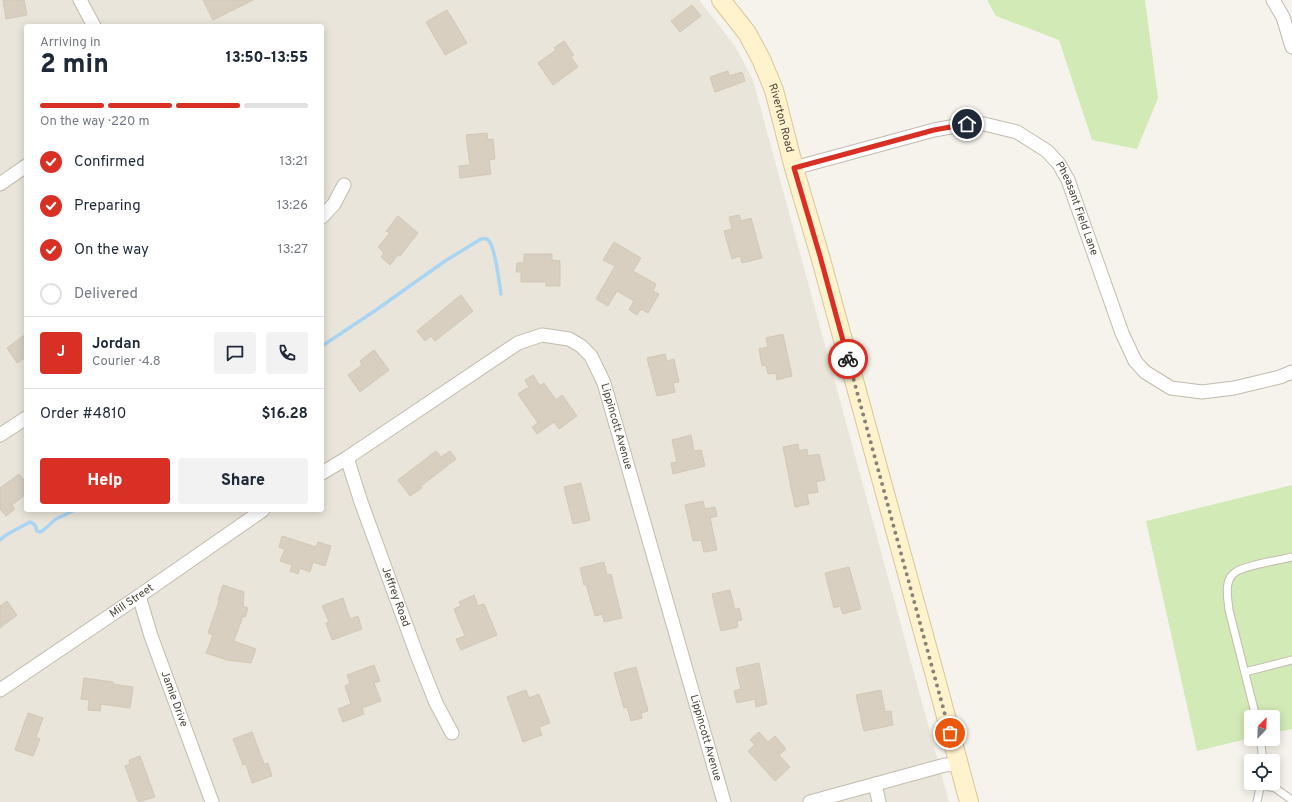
<!DOCTYPE html>
<meta charset="utf-8">
<style>
:root{--surface:#fff;--page:#f2f2f3;--text:#1f2937;--muted:#747a83;--line:#e0e1e3;--accent:#d93025}
body{margin:0;font-family:Overpass,sans-serif;background:var(--page);color:var(--text);height:100vh;display:flex;flex-direction:column;font-size:15px;white-space:nowrap}
*{box-sizing:border-box;margin:0}
p{font-size:13px;color:var(--muted)}
.icon{flex:none;width:22px;height:22px;fill:none;stroke:currentColor;stroke-width:2;stroke-linecap:round;stroke-linejoin:round}
.map{position:relative;flex:1;overflow:hidden}
.side{position:absolute;left:24px;top:24px;width:300px;height:488px;display:flex;flex-direction:column;background:var(--surface);border-radius:4px;box-shadow:0 2px 10px #0003}
.side>*{flex:none}
.needle{width:26px;rotate:23deg}
.controls{position:absolute;left:1244px;top:710px;display:grid;gap:8px}
.controls a{display:grid;place-items:center;width:36px;height:36px;border-radius:4px;background:var(--surface);box-shadow:0 2px 10px #0003;font-size:20px}
.pin{position:absolute;display:grid;place-items:center;width:34px;height:34px;color:#fff;margin:-17px;border:2px solid #fff;border-radius:50%;box-shadow:0 1px 4px #0007}
.courier{position:absolute;display:grid;place-items:center;width:40px;height:40px;margin:-20px;border:3px solid #d93025;border-radius:50%;background:#fff;color:#222;box-shadow:0 1px 5px #0007}
.head em{font-style:normal;font-weight:800}
.head div{display:flex;flex-direction:column-reverse}
.head{display:flex;align-items:center;justify-content:space-between;height:68px;padding:0 16px}
h1{font-size:26px;font-weight:800;line-height:30px}
.bar{display:grid;grid-template-columns:repeat(4,1fr);gap:6px 4px;align-content:center;height:48px;padding:0 16px}
.bar i{height:5px;border-radius:3px;background:var(--line)}
.bar .active{background:var(--accent)}
.bar p{grid-column:span 4}
.line{display:flex;align-items:center;gap:10px;padding:0 16px;border-top:1px solid var(--line)}
.line div{flex:1}
.round{display:grid;place-items:center;flex:none;width:42px;height:42px;border-radius:4px;background:var(--page)}
ol{padding:0 16px;list-style:none}
li{display:flex;align-items:center;gap:12px;height:44px}
li p{margin-inline-start:auto}
li .icon{padding:4px;border-radius:50%;background:var(--accent);color:#fff;stroke-width:4}
li:last-child{color:var(--muted)}
li i{width:22px;height:22px;border:2px solid var(--line);border-radius:50%}
.primary-button{display:flex;gap:8px;margin-top:auto;padding:8px 16px}
.primary-button a{flex:1;height:46px;border-radius:4px;background:var(--accent);color:#fff;font-size:16px;font-weight:800;line-height:46px;text-align:center}
.primary-button a+a{background:var(--page);color:var(--text)}
.map>svg:first-child{display:block}
.residential{fill:#eae5da;fill-rule:evenodd}
.green{fill:#d2eab5}
.lines{fill:none;stroke-linecap:round;stroke-linejoin:round}
.stream{stroke:#a9d4f2;stroke-width:3.5}
.building{fill:#d8cfc1;stroke:#d3c7b4}
.lane-casing{stroke:#c2bbae;stroke-width:9}
.street-casing{stroke:#c2bbae;stroke-width:15}
.secondary-casing{stroke:#d6c79b;stroke-width:20}
.lane{stroke:#fff;stroke-width:7}
.street{stroke:#fff;stroke-width:13}
.secondary{stroke:#fff3cd;stroke-width:18}
.done{stroke:#878178;stroke-width:4;stroke-dasharray:0 7.2}
.route{stroke:#d93025;stroke-width:5}
.labels{text-anchor:middle;dominant-baseline:central;stroke-width:3.5;stroke-linejoin:round;paint-order:stroke}
.street-label{font-size:11px;fill:#4b4439;stroke:#fff}
</style>
<div class="map">
<svg width="1292" height="802" viewBox="0 0 1292 802">
<rect width="100%" height="100%" fill="#f6f3ec"/>
<!-- residential -->
<path class="residential" d="M 0,0 L 699,0 L 735,46 L 753,80 L 949,802 L 0,802 ZM 26,26 L 322,26 L 322,510 L 26,510 Z"/>
<!-- green -->
<g class="green">
<polygon points="987,0 1145,0 1158,98 1137,149 1092,140 1059,40 996,16"/>
<polygon points="1292,485 1292,729 1273,733 1273,717 1251,717 1251,738 1197,751 1146,521"/>
</g>
<g class="lines">
<!-- stream -->
<g class="stream">
<path d="M 322,346 L 376,310 L 445,261 L 481,239 C 484,238 487,238 489,241 C 496,249 499,283 501,294"/>
<polyline points="0,540 6,535 30,522 35,525 37,531 41,532 56,519 75,510"/>
</g>
</g>
<!-- building -->
<g class="building">
<polygon points="3,0 24,0 27,15 6,19"/>
<polygon points="203,0 253,0 213,20"/>
<polygon points="692,5 701,16 680,32 671,21"/>
<polygon points="447,10 467,43 445,55 426,22"/>
<polygon points="564,41 574,55 571,57 578,67 553,85 538,63 556,50 554,48"/>
<polygon points="728,71 729,76 742,72 745,81 715,92 710,77"/>
<polygon points="487,133 488,140 493,139 495,159 489,160 491,174 460,178 459,166 470,165 466,135"/>
<polygon points="739,215 741,221 751,218 762,258 742,263 740,256 732,259 724,231 732,229 729,217"/>
<polygon points="398,216 418,233 400,256 398,255 390,265 381,257 384,253 378,247 390,233 386,231"/>
<polygon points="614,242 641,258 633,271 656,284 653,291 659,294 648,313 641,309 637,315 629,310 634,301 617,291 608,306 596,299 615,266 603,260"/>
<polygon points="524,254 552,254 552,260 560,261 560,286 546,286 546,282 521,282 521,272 516,272 517,263 524,263"/>
<polygon points="461,295 473,311 435,341 431,336 425,341 417,331"/>
<polygon points="26,334 26,357 17,363 7,348"/>
<polygon points="783,334 792,376 777,380 776,373 768,374 766,365 762,366 759,349 768,347 766,338"/>
<polygon points="374,350 389,370 360,392 348,375 362,365 360,361"/>
<polygon points="665,354 667,361 674,359 679,382 673,383 675,392 657,396 647,358"/>
<polygon points="533,375 540,386 544,383 556,400 562,395 577,416 559,429 554,422 537,434 532,427 538,423 518,394 529,387 525,380"/>
<polygon points="691,435 694,451 701,450 705,466 673,474 671,463 677,462 672,440"/>
<polygon points="798,444 799,451 807,449 808,456 819,454 825,480 816,482 818,492 807,494 809,504 795,507 783,447"/>
<polygon points="436,451 441,457 450,451 456,459 421,486 422,488 410,496 398,480"/>
<polygon points="19,474 26,483 26,494 12,505 15,509 6,516 0,509 0,488"/>
<polygon points="581,483 590,520 573,524 564,487"/>
<polygon points="703,501 705,509 715,507 717,516 710,518 717,550 704,552 701,540 693,541 685,505"/>
<polygon points="282,536 316,547 318,542 331,546 325,566 313,562 310,572 300,568 298,574 290,571 292,565 280,561 285,549 279,547"/>
<polygon points="604,562 607,575 611,574 622,618 604,622 602,614 595,616 586,584 584,585 580,568"/>
<polygon points="849,567 861,609 843,614 840,606 834,608 825,573"/>
<polygon points="223,585 244,592 243,606 248,608 245,617 243,616 234,641 256,649 251,663 227,660 206,653 213,635 208,633 219,601 218,600"/>
<polygon points="730,590 735,610 739,608 742,620 737,621 738,627 721,631 712,594"/>
<polygon points="474,595 478,606 484,604 497,635 461,650 456,639 465,636 454,609 461,606 459,602"/>
<polygon points="343,598 350,619 358,616 362,629 332,640 326,623 329,622 322,606"/>
<polygon points="7,601 17,615 0,628 0,606"/>
<polygon points="759,663 767,704 756,707 755,699 737,703 734,691 741,689 736,668"/>
<polygon points="374,665 380,681 374,683 381,701 362,708 364,714 343,722 338,709 351,704 345,686 350,683 347,675"/>
<polygon points="636,667 648,711 641,713 642,718 631,721 627,707 624,708 614,673"/>
<polygon points="84,678 113,682 113,684 133,687 130,708 101,704 100,711 88,710 89,700 81,699"/>
<polygon points="526,690 529,698 539,694 550,723 539,727 542,735 523,742 507,697"/>
<polygon points="881,690 885,712 891,711 893,725 864,731 856,695"/>
<polygon points="28,713 43,718 36,737 40,739 33,756 15,750"/>
<polygon points="252,732 264,764 268,763 272,776 252,783 246,764 243,765 233,739"/>
<polygon points="759,732 768,742 775,736 786,749 779,755 790,767 775,781 748,751 755,745 750,740"/>
<polygon points="140,756 155,797 138,802 125,766 130,764 129,760"/>
</g>
<g class="lines">
<defs>
<g id="lane">
<polyline points="1245,672 1292,660"/>
<path d="M 1256,717 L 1229,610 C 1228,599 1224,583 1233,574 C 1240,566 1280,560 1292,557"/>
<polyline points="1260,739 1262,752 1262,761"/>
<polyline points="1261,785 1275,788 1292,800"/>
<polyline points="1257,802 1261,783"/>
</g>
<g id="street">
<polyline points="80,0 94,26"/>
<polyline points="1273,0 1283,17 1292,47"/>
<path id="s1" d="M 794,168 L 934,130 L 967,124 L 984,124 L 1017,132 L 1047,151 L 1059,164 L 1068,180 L 1122,333 L 1135,361 L 1145,372 L 1171,388 L 1202,392 L 1234,388 L 1280,377 L 1292,372"/>
<polyline points="0,184 26,166"/>
<polyline points="322,217 334,204 344,185"/>
<polyline points="0,435 26,418"/>
<path id="s2" d="M 347,458 L 361,502 L 417,655 L 436,703 L 452,733"/>
<path id="s3" d="M 322,473 L 347,458 L 518,343 L 542,335 L 569,339 L 581,346 L 591,356 L 604,383 L 724,802"/>
<path id="s4" d="M 139,596 L 151,636 L 212,802"/>
<path id="s5" d="M 0,690 L 139,596 L 263,510"/>
<polyline points="875,784 879,802"/>
<polyline points="810,802 945,765 958,764"/>
</g>
<g id="secondary">
<path id="s6" d="M 721,0 L 747,33 L 761,59 L 774,90 L 794,168 L 820,256 L 934,672 L 969,802"/>
</g>
</defs>
<!-- lane casing -->
<use href="#lane" class="lane-casing"/>
<!-- street casing -->
<use href="#street" class="street-casing"/>
<!-- secondary casing -->
<use href="#secondary" class="secondary-casing"/>
<!-- lane -->
<use href="#lane" class="lane"/>
<!-- street -->
<use href="#street" class="street"/>
<!-- secondary -->
<use href="#secondary" class="secondary"/>
</g>
<g class="lines">
<!-- done -->
<polyline class="done" points="848,359 950,733"/>
<!-- route -->
<polyline class="route" points="848,359 820,256 794,168 934,130 967,124"/>
</g>
<g class="labels">
<!-- street labels -->
<g class="street-label">
<text stroke="none"><textPath href="#s6" startOffset="134">Riverton Road</textPath></text>
<text stroke="none"><textPath href="#s1" startOffset="331">Pheasant Field Lane</textPath></text>
<text stroke="none"><textPath href="#s3" startOffset="391">Lippincott Avenue</textPath></text>
<text stroke="none"><textPath href="#s2" startOffset="147">Jeffrey Road</textPath></text>
<text stroke="none"><textPath href="#s5" startOffset="159">Mill Street</textPath></text>
<text stroke="none"><textPath href="#s4" startOffset="109">Jamie Drive</textPath></text>
<text stroke="none"><textPath href="#s3" startOffset="715">Lippincott Avenue</textPath></text>
</g>
</g>
</svg>
<div class="controls">
<a><svg class="needle" viewBox="-14 -14 28 28"><path d="M0-13l5 13h-10z" fill="#e53935"/><path d="M0 13l5-13h-10z" fill="#747a83"/></svg></a>
<a><svg class="icon" aria-label="locate" viewBox="0 0 24 24"><circle cx="12" cy="12" r="6"/><path d="M12 2v4M12 18v4M2 12h4M18 12h4"/></svg></a>
</div>
<div class="pin" style="left:950px;top:733px;background:#ea580c"><svg class="icon" aria-label="bag" viewBox="0 0 24 24"><path d="M5 8h14l-1 12H6zM9 8a3 3 0 0 1 6 0"/></svg></div>
<div class="pin" style="left:967px;top:124px;background:#1f2937"><svg class="icon" aria-label="home" viewBox="0 0 24 24"><path d="M3 11l9-7 9 7M6 9v11h12V9"/></svg></div>
<div class="courier" style="left:848px;top:359px"><svg class="icon" aria-label="bike" viewBox="0 0 24 24"><circle cx="6" cy="16" r="4"/><circle cx="18" cy="16" r="4"/><path d="M6 16l4-8h5l3 8M10 8l3 8H6M13 5h3"/></svg></div>
<section class="side">
<div class="head"><div><h1>2 min</h1><p>Arriving in</p></div><em>13:50–13:55</em></div>
<div class="bar"><i class="active"></i><i class="active"></i><i class="active"></i><i></i><p>On the way · 220 m</p></div>
<ol>
<li><svg class="icon" aria-label="check" viewBox="0 0 24 24"><path d="M5 12l5 5 9-10"/></svg>Confirmed<p>13:21</p></li>
<li><svg class="icon" aria-label="check" viewBox="0 0 24 24"><path d="M5 12l5 5 9-10"/></svg>Preparing<p>13:26</p></li>
<li><svg class="icon" aria-label="check" viewBox="0 0 24 24"><path d="M5 12l5 5 9-10"/></svg>On the way<p>13:27</p></li>
<li><i></i>Delivered</li>
</ol>
<div class="line" style="height:72px"><b class="round" style="background:var(--accent);color:#fff">J</b><div><b>Jordan</b><p>Courier · 4.8</p></div><a class="round"><svg class="icon" aria-label="chat" viewBox="0 0 24 24"><path d="M4 5h16v11H9l-5 4z"/></svg></a><a class="round"><svg class="icon" aria-label="phone" viewBox="0 0 24 24"><path d="M5 4h4l2 5-3 2q2 4 5 5l2-3 5 2v4C11 20 4 13 5 4z"/></svg></a></div>
<div class="line" style="height:52px"><div>Order #4810</div><b>$16.28</b></div>
<div class="primary-button"><a>Help</a><a>Share</a></div>
</section>
</div>
